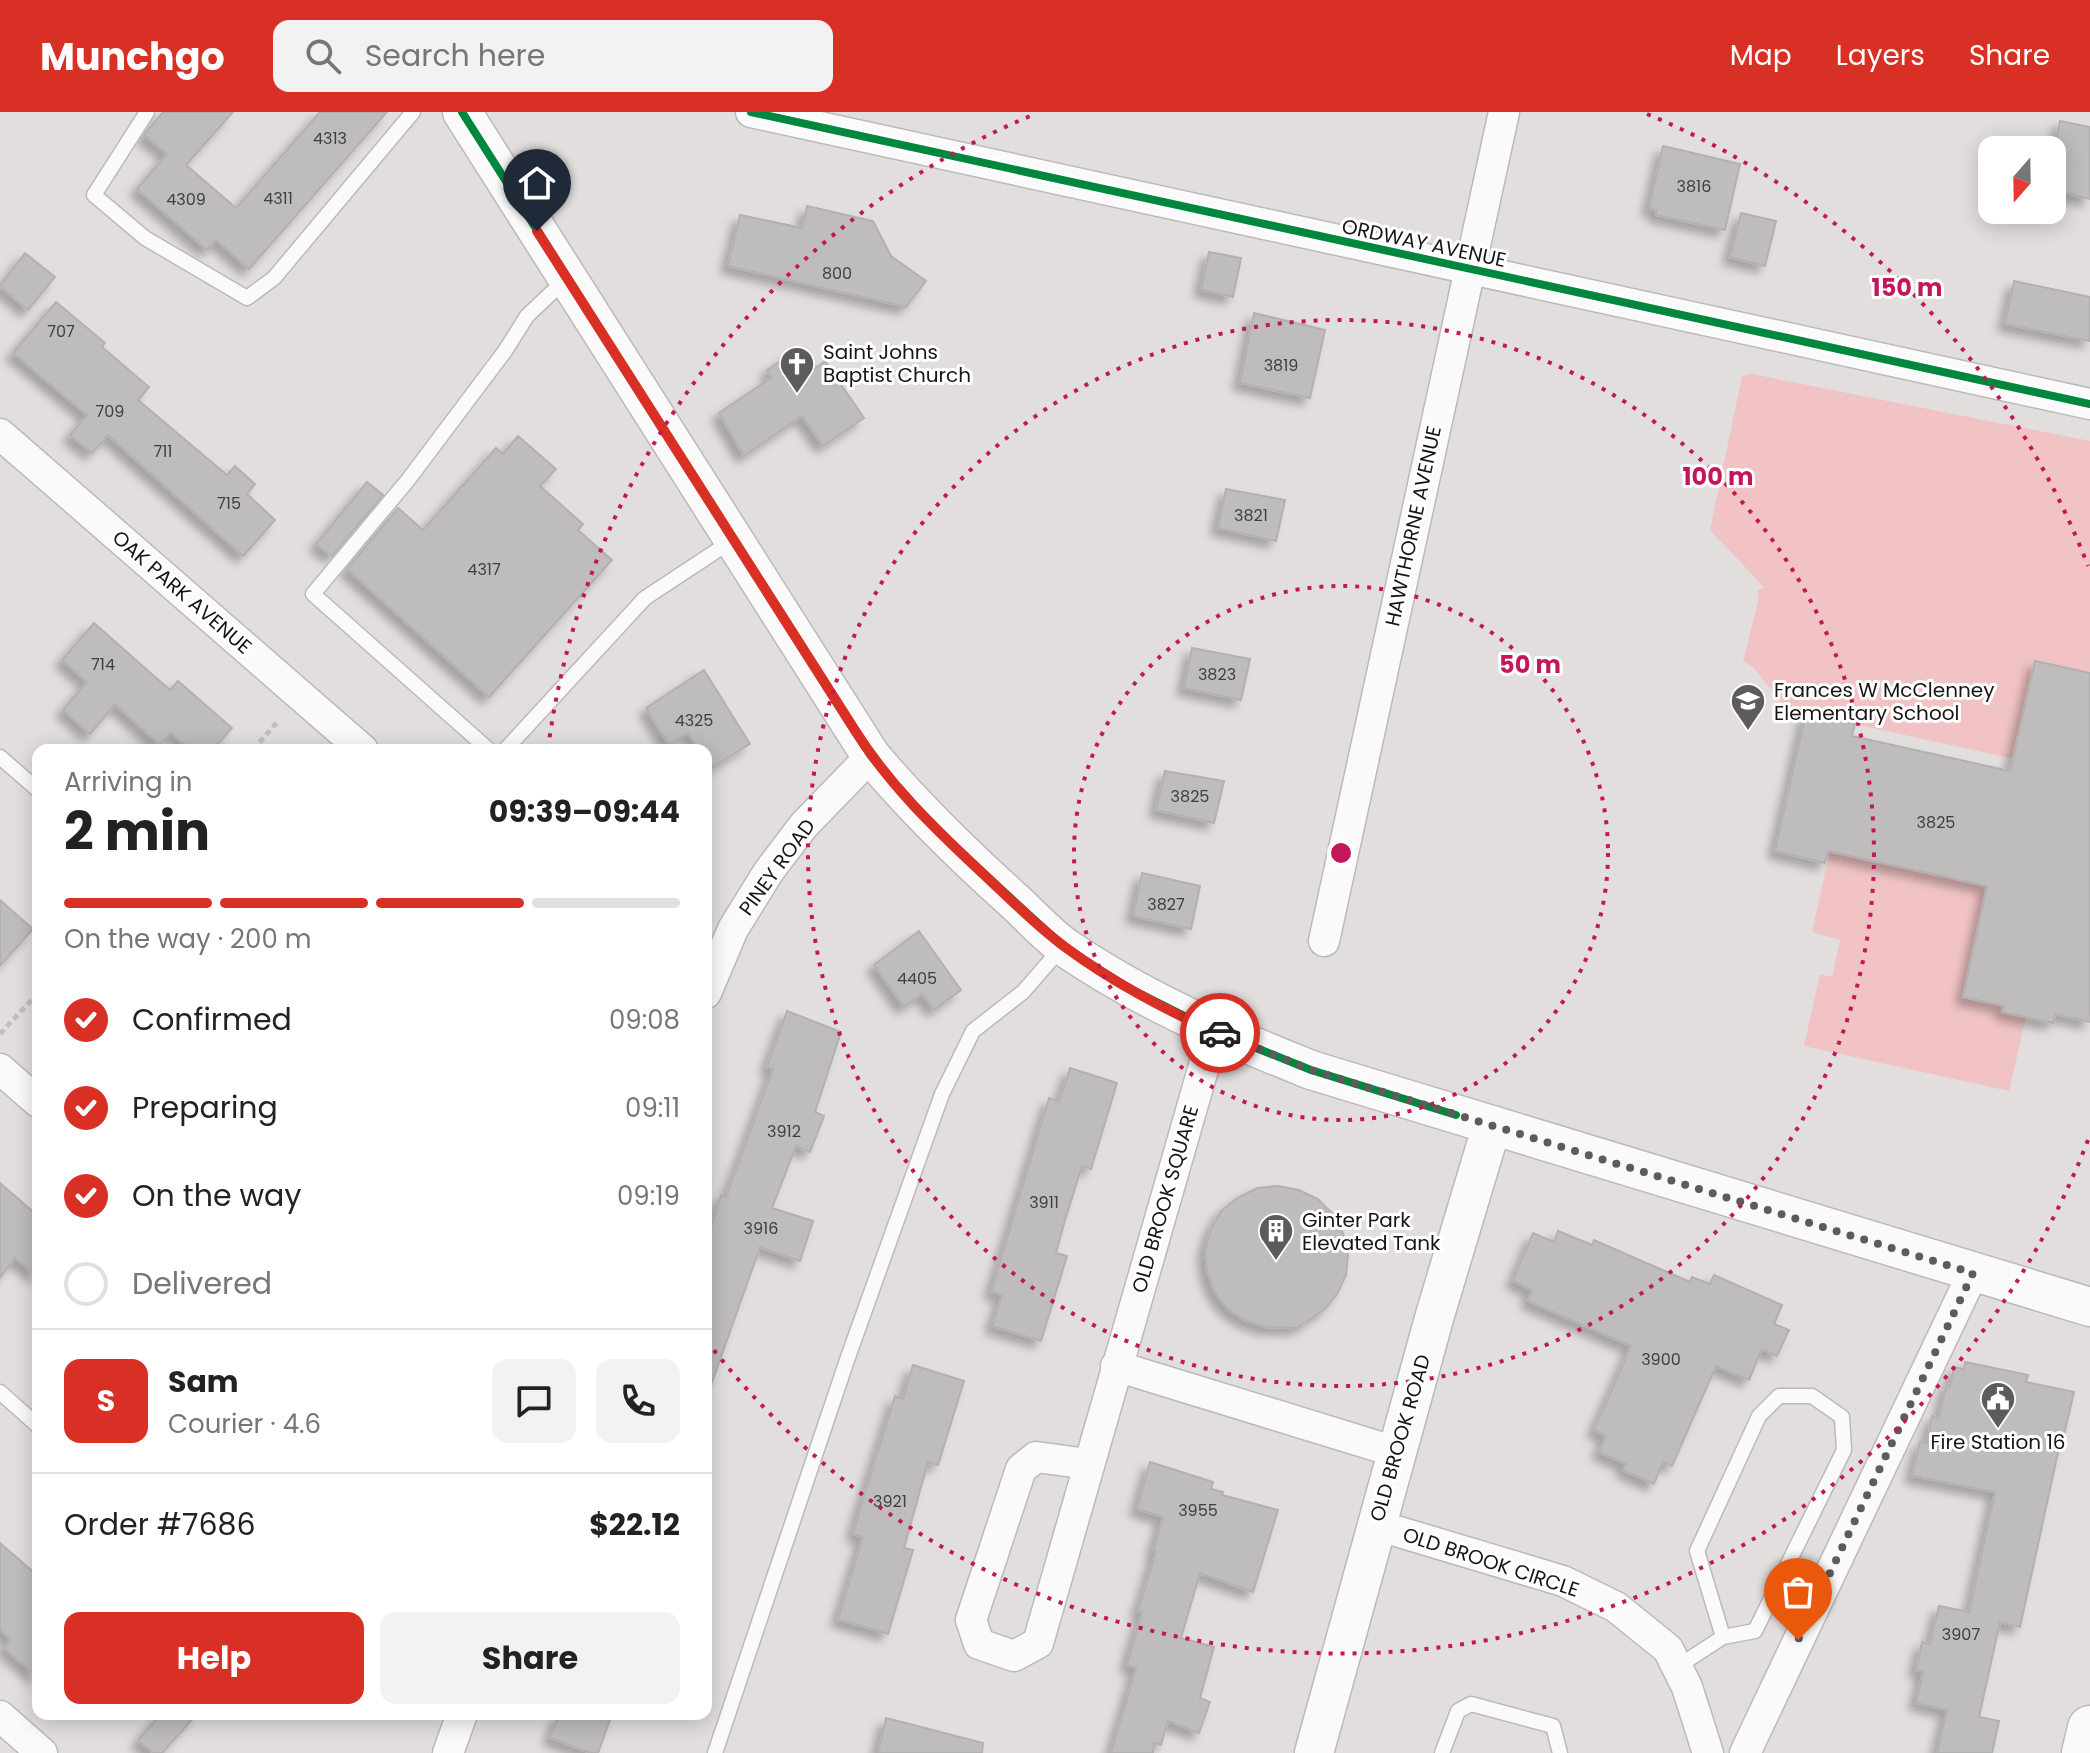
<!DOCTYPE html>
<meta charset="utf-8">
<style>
:root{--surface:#fff;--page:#f2f2f2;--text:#222;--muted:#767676;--line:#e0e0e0;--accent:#d93025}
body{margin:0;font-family:Poppins,sans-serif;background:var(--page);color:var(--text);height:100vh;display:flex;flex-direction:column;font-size:30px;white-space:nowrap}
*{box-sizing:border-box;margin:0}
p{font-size:26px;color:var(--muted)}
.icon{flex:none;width:44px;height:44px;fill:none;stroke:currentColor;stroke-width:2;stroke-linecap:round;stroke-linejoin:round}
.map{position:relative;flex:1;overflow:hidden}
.drawer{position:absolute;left:32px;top:632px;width:680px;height:976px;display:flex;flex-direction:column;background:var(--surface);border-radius:16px;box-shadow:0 4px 20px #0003}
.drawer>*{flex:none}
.needle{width:52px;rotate:200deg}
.controls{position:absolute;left:1978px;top:24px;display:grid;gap:16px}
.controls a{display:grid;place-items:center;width:88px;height:88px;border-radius:16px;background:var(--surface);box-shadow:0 4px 20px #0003;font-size:40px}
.pin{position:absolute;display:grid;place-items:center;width:68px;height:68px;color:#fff;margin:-82px -34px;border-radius:50% 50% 50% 0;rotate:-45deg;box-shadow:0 0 8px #0007}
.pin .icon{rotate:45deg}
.courier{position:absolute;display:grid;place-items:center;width:80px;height:80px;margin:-40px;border:6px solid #d93025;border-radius:50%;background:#fff;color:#222;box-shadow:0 2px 10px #0007}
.summary em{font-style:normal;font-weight:700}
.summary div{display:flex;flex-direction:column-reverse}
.summary{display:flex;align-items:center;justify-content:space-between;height:136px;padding:0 32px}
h1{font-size:52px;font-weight:700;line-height:60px}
.bar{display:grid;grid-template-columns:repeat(4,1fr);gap:12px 8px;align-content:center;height:96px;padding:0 32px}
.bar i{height:10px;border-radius:6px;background:var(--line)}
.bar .selected{background:var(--accent)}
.bar p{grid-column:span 4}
.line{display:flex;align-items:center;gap:20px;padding:0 32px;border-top:2px solid var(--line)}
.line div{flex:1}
.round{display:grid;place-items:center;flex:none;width:84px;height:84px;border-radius:16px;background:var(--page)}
ol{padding:0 32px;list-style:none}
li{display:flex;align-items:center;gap:24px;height:88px}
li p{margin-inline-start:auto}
li .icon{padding:8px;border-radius:50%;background:var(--accent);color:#fff;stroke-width:4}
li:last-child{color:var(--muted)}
li i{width:44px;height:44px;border:4px solid var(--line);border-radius:50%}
.action{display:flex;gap:16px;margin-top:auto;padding:16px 32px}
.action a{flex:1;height:92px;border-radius:16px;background:var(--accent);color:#fff;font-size:32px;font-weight:700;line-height:92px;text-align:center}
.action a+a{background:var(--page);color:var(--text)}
header{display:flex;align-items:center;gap:48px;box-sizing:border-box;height:112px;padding:0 40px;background:var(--accent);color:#fff}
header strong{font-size:38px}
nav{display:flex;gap:44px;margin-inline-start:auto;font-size:28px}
.search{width:560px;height:72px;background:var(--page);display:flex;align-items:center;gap:20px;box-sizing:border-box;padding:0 28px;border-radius:16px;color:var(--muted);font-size:30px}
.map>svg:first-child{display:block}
.green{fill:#f1c3c4}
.building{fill:#bfbcbc;stroke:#b2b0b0;stroke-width:2;filter:url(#shadow)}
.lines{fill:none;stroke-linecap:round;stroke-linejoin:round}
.service-casing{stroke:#bcb9b9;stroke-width:17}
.minor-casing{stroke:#bcb9b9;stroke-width:33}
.tertiary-casing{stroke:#bcb9b9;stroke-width:41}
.primary-casing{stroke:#bcb9b9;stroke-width:47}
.path{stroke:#c1c0c0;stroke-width:5;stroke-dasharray:6 4;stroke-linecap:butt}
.service{stroke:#fbfafa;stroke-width:14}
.minor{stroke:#fbfafa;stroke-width:30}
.tertiary{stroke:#fbfafa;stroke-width:38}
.primary{stroke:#fbfafa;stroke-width:44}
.cycleway-casing{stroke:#fff;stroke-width:13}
.cycleway{stroke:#00873e;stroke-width:8}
.done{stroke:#5d5b5b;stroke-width:8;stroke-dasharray:0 14.4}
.route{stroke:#d93025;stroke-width:10}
.ring{fill:none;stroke:#c2185b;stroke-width:4;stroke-dasharray:4 8}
.labels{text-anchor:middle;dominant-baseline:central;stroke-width:6;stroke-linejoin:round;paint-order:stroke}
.number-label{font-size:16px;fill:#403e3e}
.street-label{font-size:20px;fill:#161414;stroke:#fff}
.poi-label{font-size:20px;fill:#161414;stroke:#fff;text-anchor:start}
.centre{fill:#c2185b;stroke:#fff;stroke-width:4}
.ring-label{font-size:24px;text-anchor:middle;font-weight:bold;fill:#c2185b;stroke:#fff;stroke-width:6;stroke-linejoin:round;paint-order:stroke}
</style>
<header>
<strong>Munchgo</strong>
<div class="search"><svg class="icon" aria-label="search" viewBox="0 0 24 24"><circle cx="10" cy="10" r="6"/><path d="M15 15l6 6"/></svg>Search here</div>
<nav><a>Map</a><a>Layers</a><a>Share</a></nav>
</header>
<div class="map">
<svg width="2090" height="1641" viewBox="0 0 2090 1641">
<defs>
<filter id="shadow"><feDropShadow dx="-7" dy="7" stdDeviation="4" flood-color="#0004"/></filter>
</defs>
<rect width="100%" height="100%" fill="#e2dede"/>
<!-- green -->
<g class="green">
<polygon points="1752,262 2090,329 2090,561 2035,549 2021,610 2023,649 1787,597 1754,556 1743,549 1759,485 1757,479 1764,475 1710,418 1742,264"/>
<polygon points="1830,739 1999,753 1963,885 2004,894 2026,905 2009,979 1804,934 1820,862 1832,865 1840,828 1812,820"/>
</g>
<!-- building -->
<g class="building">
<polygon points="163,0 233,0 186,53 236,96 320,0 387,0 249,157 216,128 207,138 137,77 167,42 144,23"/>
<polygon points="2060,9 2090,15 2090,87 2052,78 2052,47"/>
<polygon points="1663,34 1740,52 1725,118 1656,103 1657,98 1649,96"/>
<polygon points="807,94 873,109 891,144 926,169 906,195 728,154 740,103 802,116"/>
<polygon points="1741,101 1776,109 1765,154 1730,145"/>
<polygon points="1209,140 1241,146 1233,185 1201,178"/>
<polygon points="25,141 55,165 28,198 0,174"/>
<polygon points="2014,169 2090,185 2090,229 2005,212"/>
<polygon points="56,190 105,231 102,235 149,275 138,288 227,363 235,354 255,372 247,382 275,408 243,444 108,323 92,341 70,323 87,303 13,241"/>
<polygon points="1254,201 1325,218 1310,286 1240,271"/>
<polygon points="800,236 814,257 825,249 864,306 823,334 802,304 744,344 719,301 772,265 767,258"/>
<polygon points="518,324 556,357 540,374 583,412 578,418 612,448 489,585 347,457 398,396 423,418 496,336 503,342"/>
<polygon points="367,370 383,383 332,444 316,432"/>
<polygon points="1226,377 1285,388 1276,429 1218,416"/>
<polygon points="94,511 170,578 178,569 232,616 212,638 190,638 171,621 160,633 115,592 90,622 63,598 87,570 62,548"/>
<polygon points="1192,536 1250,547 1241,588 1184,576"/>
<polygon points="2035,549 2090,561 2090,910 2055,902 2053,911 2002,900 2004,894 1963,885 1987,774 1828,739 1825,751 1775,739 1806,601 1855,612 1852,624 2010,659"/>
<polygon points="704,558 750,632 711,656 706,649 706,638 699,638 688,621 669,633 646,596"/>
<polygon points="1165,659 1224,669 1214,711 1156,698"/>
<polygon points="1142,761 1200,774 1191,817 1133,804"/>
<polygon points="0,788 33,817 0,854"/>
<polygon points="919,819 961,878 934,898 922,882 904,895 874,853"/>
<polygon points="787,899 841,920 815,1000 824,1004 810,1040 796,1034 772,1096 813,1109 800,1149 760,1135 710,1276 706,1275 706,1132 721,1083 726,1085 773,957 767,955"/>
<polygon points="1070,956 1117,971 1091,1057 1082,1054 1065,1108 1056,1141 1067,1144 1041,1229 992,1214 1002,1183 991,1180 1049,986 1059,990"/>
<polygon points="0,1071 38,1104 38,1165 15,1146 0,1166"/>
<polygon points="1278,1074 1299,1078 1318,1087 1333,1102 1343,1121 1348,1142 1346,1163 1337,1182 1324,1198 1297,1216 1264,1215 1244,1208 1227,1196 1214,1179 1207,1159 1205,1138 1211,1117 1221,1099 1237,1086 1257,1076"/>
<polygon points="1558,1119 1592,1133 1594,1128 1690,1170 1692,1165 1710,1172 1714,1163 1782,1193 1774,1212 1789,1218 1777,1244 1762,1237 1749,1268 1716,1254 1672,1354 1663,1350 1654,1372 1623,1358 1626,1352 1599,1340 1606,1324 1594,1318 1631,1234 1528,1189 1532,1178 1513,1169 1533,1121 1554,1130"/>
<polygon points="1965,1250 2028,1263 2026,1270 2074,1280 2061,1336 2059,1336 2020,1515 2000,1510 1979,1605 1999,1609 1992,1641 1937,1641 1947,1598 1916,1591 1923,1560 1916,1558 1922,1530 1930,1532 1939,1494 1969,1500 1995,1380 1912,1364 1920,1330 1927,1331 1932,1304 1939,1306 1946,1274 1950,1275 1954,1255 1964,1257"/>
<polygon points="913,1253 964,1269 938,1353 928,1350 904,1436 913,1438 888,1522 838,1507 863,1425 853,1422 861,1394 895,1284 903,1287"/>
<polygon points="1150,1350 1213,1370 1211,1377 1223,1380 1222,1383 1278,1398 1253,1480 1200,1461 1181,1526 1214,1535 1200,1586 1210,1590 1199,1621 1168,1609 1161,1633 1154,1631 1153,1641 1111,1641 1136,1556 1127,1553 1142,1500 1138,1499 1156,1440 1153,1440 1163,1405 1137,1397"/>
<polygon points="0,1431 38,1464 38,1566 4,1536 11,1528 0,1518"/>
<polygon points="161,1602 197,1602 162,1641 153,1641 138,1628"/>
<polygon points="559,1602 612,1602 598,1641 591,1641 550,1626"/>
<polygon points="886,1606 983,1631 982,1641 878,1641"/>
</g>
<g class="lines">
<defs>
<g id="service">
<polyline points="147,0 94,83 145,126 247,186 274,166 413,0"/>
<polyline points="489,638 313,482 408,368 505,239 527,204 565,168"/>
<polyline points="505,638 645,486 733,428"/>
<polyline points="0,645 38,678"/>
<polyline points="0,1280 38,1314"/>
<polyline points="1677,1555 1723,1525 1755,1519 1844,1338 1842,1305 1812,1284 1779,1284 1759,1304 1697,1439 1723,1525"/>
<polyline points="715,1641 847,1248 942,982 973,919 1023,880 1063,834"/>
<polyline points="1442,1641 1458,1599 1471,1592 1553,1614 1560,1641"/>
</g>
<g id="minor">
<polyline points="751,0 2090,292"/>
<polyline points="0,322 363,638"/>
<polyline points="1324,829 1504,0"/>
<polyline points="706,881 733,817 769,759 804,713 871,644"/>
<polyline points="0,957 38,990"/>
<polyline points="1116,1254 1396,1340"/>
<polyline points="1088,1352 1036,1345 1021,1357 971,1508 979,1532 1014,1544 1038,1531 1214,919"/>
<polyline points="1376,1413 1563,1469 1616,1495 1668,1537 1687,1575 1708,1641"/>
<polyline points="0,1604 42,1641"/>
<polyline points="448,1641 462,1602"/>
<polyline points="1745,1641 1973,1161"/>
</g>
<g id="tertiary">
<path d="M 462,0 L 871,644 C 915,696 962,742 1012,787 C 1030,803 1047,823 1066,836 C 1142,888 1226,924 1311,958 L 2090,1195"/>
<polyline points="1314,1641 1435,1203 1492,1013"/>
</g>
<polyline id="primary" points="2084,1641 2090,1616"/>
</defs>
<!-- service casing -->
<use href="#service" class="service-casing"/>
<!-- minor casing -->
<use href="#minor" class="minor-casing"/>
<!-- tertiary casing -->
<use href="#tertiary" class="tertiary-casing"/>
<!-- primary casing -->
<use href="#primary" class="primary-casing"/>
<!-- path -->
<g class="path">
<polyline points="253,638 279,608"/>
<polyline points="0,922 38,881"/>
</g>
<!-- service -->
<use href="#service" class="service"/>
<!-- minor -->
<use href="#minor" class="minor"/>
<!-- tertiary -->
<use href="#tertiary" class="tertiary"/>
<!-- primary -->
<use href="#primary" class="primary"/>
<defs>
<g id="cycleway">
<polyline points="462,0 871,644 915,696 955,735 1063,834 1127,875 1214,919 1311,958 1456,1003"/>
<polyline points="751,0 2090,292"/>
</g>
</defs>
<!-- cycleway casing -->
<use href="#cycleway" class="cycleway-casing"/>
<!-- cycleway -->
<use href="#cycleway" class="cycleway"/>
</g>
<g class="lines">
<!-- done -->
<polyline class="done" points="1220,921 1311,958 1973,1161 1798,1528"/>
<!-- route -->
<path class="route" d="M 537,119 L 856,620 C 889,672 933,715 978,757 C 1006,783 1034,812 1065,835 C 1108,867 1169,901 1220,921"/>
</g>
<!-- distance rings -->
<g class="ring">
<circle cx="1341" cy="741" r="267"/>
<circle cx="1341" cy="741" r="533"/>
<path d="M2088 1028A800 800 0 0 1 706 1228M548 637A800 800 0 0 1 1035 2M1647 2A800 800 0 0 1 2088 454"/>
</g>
<!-- icons -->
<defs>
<symbol id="church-pin" viewBox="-11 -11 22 30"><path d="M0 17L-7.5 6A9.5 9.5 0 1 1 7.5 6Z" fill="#5d5b5b" stroke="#fff"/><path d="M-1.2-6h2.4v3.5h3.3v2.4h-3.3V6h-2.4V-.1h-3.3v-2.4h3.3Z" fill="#fff"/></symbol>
<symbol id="school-pin" viewBox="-11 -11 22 30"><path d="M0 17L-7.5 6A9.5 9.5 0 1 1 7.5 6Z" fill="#5d5b5b" stroke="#fff"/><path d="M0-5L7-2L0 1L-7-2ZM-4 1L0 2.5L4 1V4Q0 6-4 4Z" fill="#fff"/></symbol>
<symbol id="building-pin" viewBox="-11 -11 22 30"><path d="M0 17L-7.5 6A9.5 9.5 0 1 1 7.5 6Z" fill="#5d5b5b" stroke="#fff"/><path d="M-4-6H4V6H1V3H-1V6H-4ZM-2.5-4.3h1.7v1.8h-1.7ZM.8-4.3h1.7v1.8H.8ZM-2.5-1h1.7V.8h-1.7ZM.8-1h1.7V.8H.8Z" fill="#fff"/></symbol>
<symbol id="civic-pin" viewBox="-11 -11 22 30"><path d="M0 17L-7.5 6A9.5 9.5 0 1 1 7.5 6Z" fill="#5d5b5b" stroke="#fff"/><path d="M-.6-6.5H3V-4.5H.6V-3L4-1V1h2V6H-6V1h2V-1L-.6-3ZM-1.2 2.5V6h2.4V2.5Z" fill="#fff"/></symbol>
</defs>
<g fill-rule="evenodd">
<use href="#church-pin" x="777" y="232" width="40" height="54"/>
<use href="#school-pin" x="1728" y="569" width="40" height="54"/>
<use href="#building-pin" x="1256" y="1099" width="40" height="54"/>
<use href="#civic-pin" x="1978" y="1267" width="40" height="54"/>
</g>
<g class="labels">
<!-- number labels -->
<g class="number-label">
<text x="330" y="26">4313</text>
<text x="1694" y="74">3816</text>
<text x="278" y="86">4311</text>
<text x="186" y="87">4309</text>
<text x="837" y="161">800</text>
<text x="61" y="219">707</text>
<text x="1281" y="253">3819</text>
<text x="110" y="299">709</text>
<text x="163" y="339">711</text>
<text x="229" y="391">715</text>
<text x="1251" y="403">3821</text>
<text x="484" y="457">4317</text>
<text x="103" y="552">714</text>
<text x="1217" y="562">3823</text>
<text x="694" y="608">4325</text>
<text x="1190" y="684">3825</text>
<text x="1936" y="710">3825</text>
<text x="1166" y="792">3827</text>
<text x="917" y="866">4405</text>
<text x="784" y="1019">3912</text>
<text x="1044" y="1090">3911</text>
<text x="761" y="1116">3916</text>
<text x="1661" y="1247">3900</text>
<text x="890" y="1389">3921</text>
<text x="1198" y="1398">3955</text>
<text x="1961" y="1522">3907</text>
</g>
<!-- street labels -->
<g class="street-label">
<text transform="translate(1424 131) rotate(12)">ORDWAY AVENUE</text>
<text transform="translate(1413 414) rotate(-78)">HAWTHORNE AVENUE</text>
<text transform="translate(182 480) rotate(41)">OAK PARK AVENUE</text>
<text transform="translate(777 755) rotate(-54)">PINEY ROAD</text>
<text transform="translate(1165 1087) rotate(-74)">OLD BROOK SQUARE</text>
<text transform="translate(1400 1326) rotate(-74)">OLD BROOK ROAD</text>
<text transform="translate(1491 1450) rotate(18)">OLD BROOK CIRCLE</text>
</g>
<!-- poi labels -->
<g class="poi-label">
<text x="823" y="240">Saint Johns<tspan x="823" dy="23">Baptist Church</tspan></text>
<text x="1774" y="578">Frances W McClenney<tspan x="1774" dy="23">Elementary School</tspan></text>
<text x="1302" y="1108">Ginter Park<tspan x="1302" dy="23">Elevated Tank</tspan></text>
<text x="1998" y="1330" text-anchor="middle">Fire Station 16</text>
</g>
</g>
<circle cx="1341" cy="741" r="12" class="centre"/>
<g class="ring-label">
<text x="1907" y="184">150 m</text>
<text x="1718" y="373">100 m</text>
<text x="1530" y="561">50 m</text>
</g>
</svg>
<div class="controls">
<a><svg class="needle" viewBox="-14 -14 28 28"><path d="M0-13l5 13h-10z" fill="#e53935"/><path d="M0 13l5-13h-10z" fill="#767676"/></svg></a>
</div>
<div class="pin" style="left:1798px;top:1528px;background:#ea580c"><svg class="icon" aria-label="bag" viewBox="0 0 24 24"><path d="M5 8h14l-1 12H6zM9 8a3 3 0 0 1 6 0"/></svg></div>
<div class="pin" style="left:537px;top:119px;background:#1f2937"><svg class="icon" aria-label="home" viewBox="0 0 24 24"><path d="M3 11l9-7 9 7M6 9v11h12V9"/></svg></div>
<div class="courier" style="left:1220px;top:921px"><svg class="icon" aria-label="car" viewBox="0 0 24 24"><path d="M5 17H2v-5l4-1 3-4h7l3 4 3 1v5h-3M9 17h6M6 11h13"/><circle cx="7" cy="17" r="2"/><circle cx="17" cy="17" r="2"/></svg></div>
<section class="drawer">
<div class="summary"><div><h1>2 min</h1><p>Arriving in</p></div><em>09:39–09:44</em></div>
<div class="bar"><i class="selected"></i><i class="selected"></i><i class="selected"></i><i></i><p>On the way · 200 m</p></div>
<ol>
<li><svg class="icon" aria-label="check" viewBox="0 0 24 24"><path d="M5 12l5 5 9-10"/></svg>Confirmed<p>09:08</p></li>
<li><svg class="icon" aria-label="check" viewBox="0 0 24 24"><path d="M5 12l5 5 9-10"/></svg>Preparing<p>09:11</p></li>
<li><svg class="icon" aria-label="check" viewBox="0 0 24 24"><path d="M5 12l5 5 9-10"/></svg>On the way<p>09:19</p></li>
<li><i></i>Delivered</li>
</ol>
<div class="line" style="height:144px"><b class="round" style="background:var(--accent);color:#fff">S</b><div><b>Sam</b><p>Courier · 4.6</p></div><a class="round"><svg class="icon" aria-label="chat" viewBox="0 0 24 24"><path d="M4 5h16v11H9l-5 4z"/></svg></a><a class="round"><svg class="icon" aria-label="phone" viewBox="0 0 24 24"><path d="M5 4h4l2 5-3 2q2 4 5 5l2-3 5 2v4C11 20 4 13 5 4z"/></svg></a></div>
<div class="line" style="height:104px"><div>Order #7686</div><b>$22.12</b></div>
<div class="action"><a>Help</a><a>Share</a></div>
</section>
</div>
